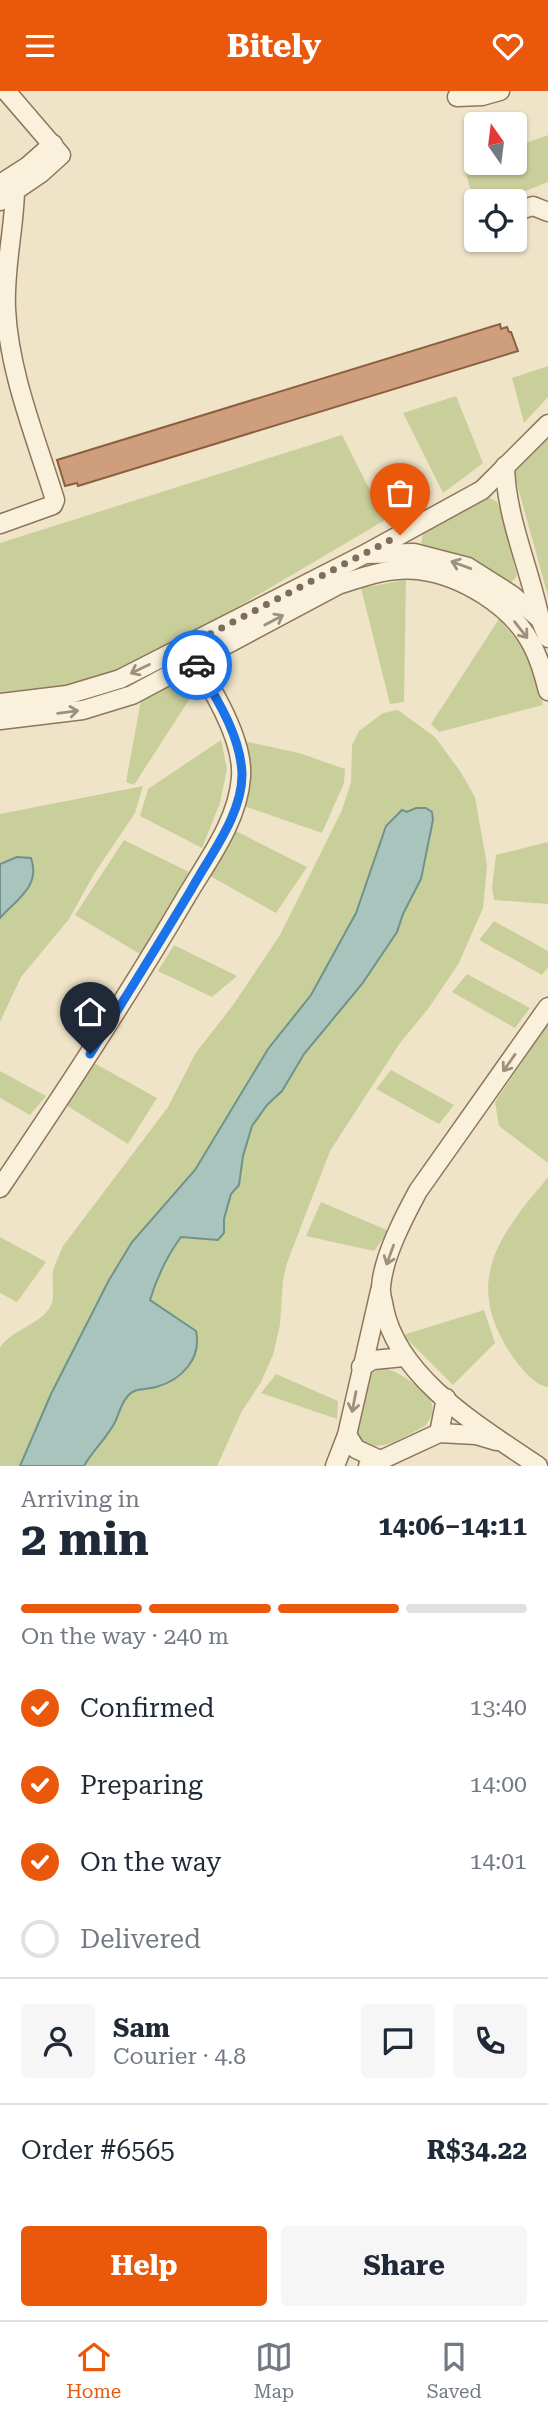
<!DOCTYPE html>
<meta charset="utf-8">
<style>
:root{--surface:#fff;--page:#f6f6f7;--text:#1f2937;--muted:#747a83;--line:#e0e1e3;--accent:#ea580c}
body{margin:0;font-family:"Roboto Serif",serif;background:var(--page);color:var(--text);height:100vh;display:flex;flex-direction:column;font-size:26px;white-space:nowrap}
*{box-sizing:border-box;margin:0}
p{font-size:23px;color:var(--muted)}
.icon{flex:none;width:38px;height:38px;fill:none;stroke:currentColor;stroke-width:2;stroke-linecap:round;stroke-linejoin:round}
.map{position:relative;height:1375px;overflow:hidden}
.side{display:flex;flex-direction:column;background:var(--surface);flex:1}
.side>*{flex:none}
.needle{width:46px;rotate:346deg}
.buttons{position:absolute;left:464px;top:21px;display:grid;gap:14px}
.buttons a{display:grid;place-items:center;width:63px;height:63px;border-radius:7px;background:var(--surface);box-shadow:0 2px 5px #0004;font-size:35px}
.pin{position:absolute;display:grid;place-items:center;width:60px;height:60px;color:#fff;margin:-72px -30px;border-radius:50% 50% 50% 0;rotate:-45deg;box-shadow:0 0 7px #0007}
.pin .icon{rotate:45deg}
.courier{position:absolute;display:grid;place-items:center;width:70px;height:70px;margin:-35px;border:5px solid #1a73e8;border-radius:50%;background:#fff;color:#222;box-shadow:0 2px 9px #0007}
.head em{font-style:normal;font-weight:700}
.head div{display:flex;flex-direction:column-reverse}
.head{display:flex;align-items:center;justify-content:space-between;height:119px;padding:0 21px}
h1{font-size:46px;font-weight:700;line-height:52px}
.bar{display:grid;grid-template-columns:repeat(4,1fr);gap:10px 7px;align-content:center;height:84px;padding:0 21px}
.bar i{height:9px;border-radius:5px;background:var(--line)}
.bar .current{background:var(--accent)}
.bar p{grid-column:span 4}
.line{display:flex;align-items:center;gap:18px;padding:0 21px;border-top:2px solid var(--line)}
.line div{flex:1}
.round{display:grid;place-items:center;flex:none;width:74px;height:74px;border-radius:7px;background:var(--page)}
ol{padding:0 21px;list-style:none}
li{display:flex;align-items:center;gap:21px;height:77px}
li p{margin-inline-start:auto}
li .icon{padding:7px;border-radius:50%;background:var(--accent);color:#fff;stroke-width:4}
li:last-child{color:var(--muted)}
li i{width:38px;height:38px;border:4px solid var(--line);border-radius:50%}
.action{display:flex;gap:14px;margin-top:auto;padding:14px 21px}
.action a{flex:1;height:80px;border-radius:7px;background:var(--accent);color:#fff;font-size:28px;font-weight:700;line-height:80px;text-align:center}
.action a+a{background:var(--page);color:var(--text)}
header{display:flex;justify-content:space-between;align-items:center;height:91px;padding:0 21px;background:var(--accent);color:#fff;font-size:32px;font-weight:700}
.tabs{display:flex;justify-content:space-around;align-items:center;height:98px;border-top:2px solid var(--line);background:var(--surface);font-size:19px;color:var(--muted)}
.tabs a{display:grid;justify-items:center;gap:4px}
.tabs .current{color:var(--accent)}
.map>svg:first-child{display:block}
.green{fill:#c9cf9b}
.water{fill:#a9c4bc;stroke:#6f938a;stroke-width:2}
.building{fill:#cf9f7d;stroke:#8d5f41;stroke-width:2}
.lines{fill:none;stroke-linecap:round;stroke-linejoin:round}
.minor-casing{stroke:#8d765c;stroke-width:21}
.minor{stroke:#faf1dc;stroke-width:18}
.oneway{stroke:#9c907e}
.done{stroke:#7c6e5b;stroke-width:7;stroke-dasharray:0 12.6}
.route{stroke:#1a73e8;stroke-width:9}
</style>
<header><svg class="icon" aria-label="menu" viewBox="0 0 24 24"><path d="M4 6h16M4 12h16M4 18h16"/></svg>Bitely<svg class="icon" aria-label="heart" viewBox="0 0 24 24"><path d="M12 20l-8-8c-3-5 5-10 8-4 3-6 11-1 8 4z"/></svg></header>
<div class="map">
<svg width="548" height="1375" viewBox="0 0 548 1375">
<rect width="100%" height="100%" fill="#f0e4c8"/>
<!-- green -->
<g class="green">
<polygon points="548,44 548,91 500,110 476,110 476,119 464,75 476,71 514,72 515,56"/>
<polygon points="548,275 548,306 524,332 512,287"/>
<polygon points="456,305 483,372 443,402 403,322"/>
<polygon points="342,344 385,429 171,555 101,590 0,605 0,452"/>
<polygon points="545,347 548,349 548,505 514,382"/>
<polygon points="490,407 497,411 500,418 517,485 511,492 469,467 425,455 421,452 423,443 482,408"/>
<polygon points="406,489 404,611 390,613 361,497"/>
<polygon points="499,528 529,564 543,614 439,641 431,633"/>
<polygon points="188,583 198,595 134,694 126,691 141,609"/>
<path d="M 398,619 L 435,646 L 460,680 L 475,706 L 487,774 L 483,817 L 459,872 L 428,918 L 400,952 L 330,1060 L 287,1172 L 283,1190 L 280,1234 L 273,1264 L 261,1291 L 242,1320 L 217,1375 L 84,1375 L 107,1343 L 128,1304 L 140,1297 L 155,1297 L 174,1289 L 184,1280 L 193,1268 L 196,1240 L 150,1209 L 169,1162 L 181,1146 L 217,1149 L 224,1142 L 224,1128 L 231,1103 L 239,1094 L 243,1065 L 252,1035 L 267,1014 L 282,1000 L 304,963 L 362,893 L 397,841 L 403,823 L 421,788 L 430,748 L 432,721 L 426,717 L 407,721 L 381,749 L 356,822 L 329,875 L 303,917 L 268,958 L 195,1079 L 132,1151 L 94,1216 L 20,1375 L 0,1375 L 0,1256 C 15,1237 36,1235 48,1219 C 57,1208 51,1194 53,1181 C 55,1173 59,1164 63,1155 L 168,1016 L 195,963 L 233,914 L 280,844 L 342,719 L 351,691 L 352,654 L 359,640 L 383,622 Z"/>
<polygon points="221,649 227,678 220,712 202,757 140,725 148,698"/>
<polygon points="243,650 299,662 345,678 344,692 322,742 244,715"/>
<polygon points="143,695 135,722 94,783 69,828 21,886 0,931 0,827 21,805 3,771 0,773 0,723"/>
<polygon points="236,740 307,776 276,822 210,785"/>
<polygon points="124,749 189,781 140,863 75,824"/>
<polygon points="548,751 548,813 494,809 492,797 496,764"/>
<polygon points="494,830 548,860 548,876 542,884 479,849"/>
<polygon points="174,854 237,885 212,906 158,880"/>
<polygon points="467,883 530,917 515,937 452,901"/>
<polygon points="548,933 548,1072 499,1035 495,1011"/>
<polygon points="94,972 157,1007 128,1053 66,1014"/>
<polygon points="391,979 454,1014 439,1033 376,998"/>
<polygon points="0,980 46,1005 30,1024 0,1007"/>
<path d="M 548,1086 L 548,1296 C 535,1295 520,1276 512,1265 C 478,1214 481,1174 517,1125 C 526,1111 538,1100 548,1086 Z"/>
<polygon points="321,1111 389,1140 374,1160 306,1145"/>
<polygon points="0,1146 46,1171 17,1211 0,1202"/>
<polygon points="484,1219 495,1252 453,1294 403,1244"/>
<path d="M 381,1277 C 395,1277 429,1300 432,1313 C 434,1322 430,1329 425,1335 C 405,1345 369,1371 356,1340 L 369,1284 Z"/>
<polygon points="276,1283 338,1310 337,1328 261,1302"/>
</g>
<!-- water -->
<g class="water">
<path d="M 416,717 L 426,717 L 432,721 L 433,729 L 421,788 L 403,823 L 397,841 L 362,893 L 304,963 L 282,1000 L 267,1014 L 252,1035 L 243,1065 L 239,1094 L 231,1103 L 224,1128 L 224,1142 L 218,1149 L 181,1146 C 167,1165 157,1186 150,1209 L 196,1240 C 202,1267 182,1289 156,1296 C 146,1299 134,1296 127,1306 C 121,1313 119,1323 115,1331 C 107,1347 93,1359 84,1375 L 20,1375 L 51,1303 L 109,1189 L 132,1151 L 195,1079 L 268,958 L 311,904 L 356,822 L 386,735 L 402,719 L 407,721 Z"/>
<path d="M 17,766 L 31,767 C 41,795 17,808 0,827 L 0,773 Z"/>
</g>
<!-- building -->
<polygon class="building" points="500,233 501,238 507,236 509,241 511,241 518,260 78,395 77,392 65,395 57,369"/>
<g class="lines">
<defs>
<g id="minor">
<polyline points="457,6 482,5 500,0"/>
<polyline points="0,93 28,75 53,53"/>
<polyline points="0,110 41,82 61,64 6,0"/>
<polyline points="514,121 533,115 548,121"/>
<path d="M 505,375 C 506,427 530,478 540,528"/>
<path d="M 0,433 L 53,414 L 55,409 C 36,347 9,282 6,218 C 4,178 14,140 15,100"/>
<polyline points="367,462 482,399 548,333"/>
<polyline points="0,612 67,604 120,588 365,463 414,462 468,476 512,504 540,528 548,547"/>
<path d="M 0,629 L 83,619 L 132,604 L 338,494 C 363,486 390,476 418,479 C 461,484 512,515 532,554 C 540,569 544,584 548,600"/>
<path d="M 0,1097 C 65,1001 128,905 186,806 C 208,769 238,730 241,686 C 244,646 207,588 185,556"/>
<polyline points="361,1276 373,1269 404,1266"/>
<polyline points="439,1342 446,1307"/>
<polyline points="347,1344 356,1358 380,1369"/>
<polyline points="335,1375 347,1344 380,1200"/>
<polyline points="368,1375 439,1342 476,1344 496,1350"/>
<path d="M 538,1375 C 482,1337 398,1288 384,1217 C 383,1210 380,1202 381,1196 C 383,1166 404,1126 418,1100 L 548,916"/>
</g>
</defs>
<!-- minor casing -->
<use href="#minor" class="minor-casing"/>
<!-- minor -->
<use href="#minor" class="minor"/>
</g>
<!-- one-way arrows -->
<defs><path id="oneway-shaft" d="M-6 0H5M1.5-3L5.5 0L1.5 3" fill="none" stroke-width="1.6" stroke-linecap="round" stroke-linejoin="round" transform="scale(1.75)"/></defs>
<g class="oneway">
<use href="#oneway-shaft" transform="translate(461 474) rotate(-160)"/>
<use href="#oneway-shaft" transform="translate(274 529) rotate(-28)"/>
<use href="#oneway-shaft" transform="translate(521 539) rotate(52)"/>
<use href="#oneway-shaft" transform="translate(140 578) rotate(154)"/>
<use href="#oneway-shaft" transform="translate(68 621) rotate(-7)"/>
<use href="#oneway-shaft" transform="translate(509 972) rotate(125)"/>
<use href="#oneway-shaft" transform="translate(390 1164) rotate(110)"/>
<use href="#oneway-shaft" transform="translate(354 1311) rotate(101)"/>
</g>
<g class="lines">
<!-- done -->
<polyline class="done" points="197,574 185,556 400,444"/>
<!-- route -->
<path class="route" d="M 90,963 C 124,909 158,854 191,799 C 210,764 243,723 242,682 C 240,643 216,607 197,574"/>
</g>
</svg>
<div class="buttons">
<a><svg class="needle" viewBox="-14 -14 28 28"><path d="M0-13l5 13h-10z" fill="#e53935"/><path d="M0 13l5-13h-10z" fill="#747a83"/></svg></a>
<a><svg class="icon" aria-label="locate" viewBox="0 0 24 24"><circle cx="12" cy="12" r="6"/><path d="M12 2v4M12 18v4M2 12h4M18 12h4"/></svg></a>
</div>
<div class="pin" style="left:400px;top:444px;background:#ea580c"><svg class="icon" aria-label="bag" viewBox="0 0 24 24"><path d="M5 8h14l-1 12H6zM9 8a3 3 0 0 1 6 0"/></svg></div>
<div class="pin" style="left:90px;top:963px;background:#1f2937"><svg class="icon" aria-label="home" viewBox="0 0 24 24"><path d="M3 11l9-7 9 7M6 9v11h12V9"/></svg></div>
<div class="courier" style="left:197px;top:574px"><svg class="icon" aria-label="car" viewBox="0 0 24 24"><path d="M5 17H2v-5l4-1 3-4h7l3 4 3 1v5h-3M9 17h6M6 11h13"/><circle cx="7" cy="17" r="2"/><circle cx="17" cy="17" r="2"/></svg></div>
</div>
<section class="side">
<div class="head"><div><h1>2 min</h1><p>Arriving in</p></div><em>14:06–14:11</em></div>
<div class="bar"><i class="current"></i><i class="current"></i><i class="current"></i><i></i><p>On the way · 240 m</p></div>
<ol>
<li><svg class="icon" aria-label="check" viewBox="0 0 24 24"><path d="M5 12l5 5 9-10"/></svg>Confirmed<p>13:40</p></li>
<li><svg class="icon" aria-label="check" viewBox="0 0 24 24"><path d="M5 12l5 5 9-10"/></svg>Preparing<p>14:00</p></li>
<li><svg class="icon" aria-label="check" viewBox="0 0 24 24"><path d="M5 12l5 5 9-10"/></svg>On the way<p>14:01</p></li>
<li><i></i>Delivered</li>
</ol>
<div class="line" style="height:126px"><a class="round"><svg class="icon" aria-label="person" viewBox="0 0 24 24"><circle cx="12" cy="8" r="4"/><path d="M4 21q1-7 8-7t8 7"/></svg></a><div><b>Sam</b><p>Courier · 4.8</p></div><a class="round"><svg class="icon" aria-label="chat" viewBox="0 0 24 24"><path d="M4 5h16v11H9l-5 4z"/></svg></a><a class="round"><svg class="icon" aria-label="phone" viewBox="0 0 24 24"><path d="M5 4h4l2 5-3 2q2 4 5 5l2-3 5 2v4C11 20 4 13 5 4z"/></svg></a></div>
<div class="line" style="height:91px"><div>Order #6565</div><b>R$34.22</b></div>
<div class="action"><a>Help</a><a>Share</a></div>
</section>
<nav class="tabs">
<a class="current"><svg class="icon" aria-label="home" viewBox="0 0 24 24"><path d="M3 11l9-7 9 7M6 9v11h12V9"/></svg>Home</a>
<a><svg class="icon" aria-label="map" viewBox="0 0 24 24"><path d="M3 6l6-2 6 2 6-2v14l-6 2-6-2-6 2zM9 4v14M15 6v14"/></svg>Map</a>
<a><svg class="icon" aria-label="saved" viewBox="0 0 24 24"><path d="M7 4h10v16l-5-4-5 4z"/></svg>Saved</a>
</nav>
